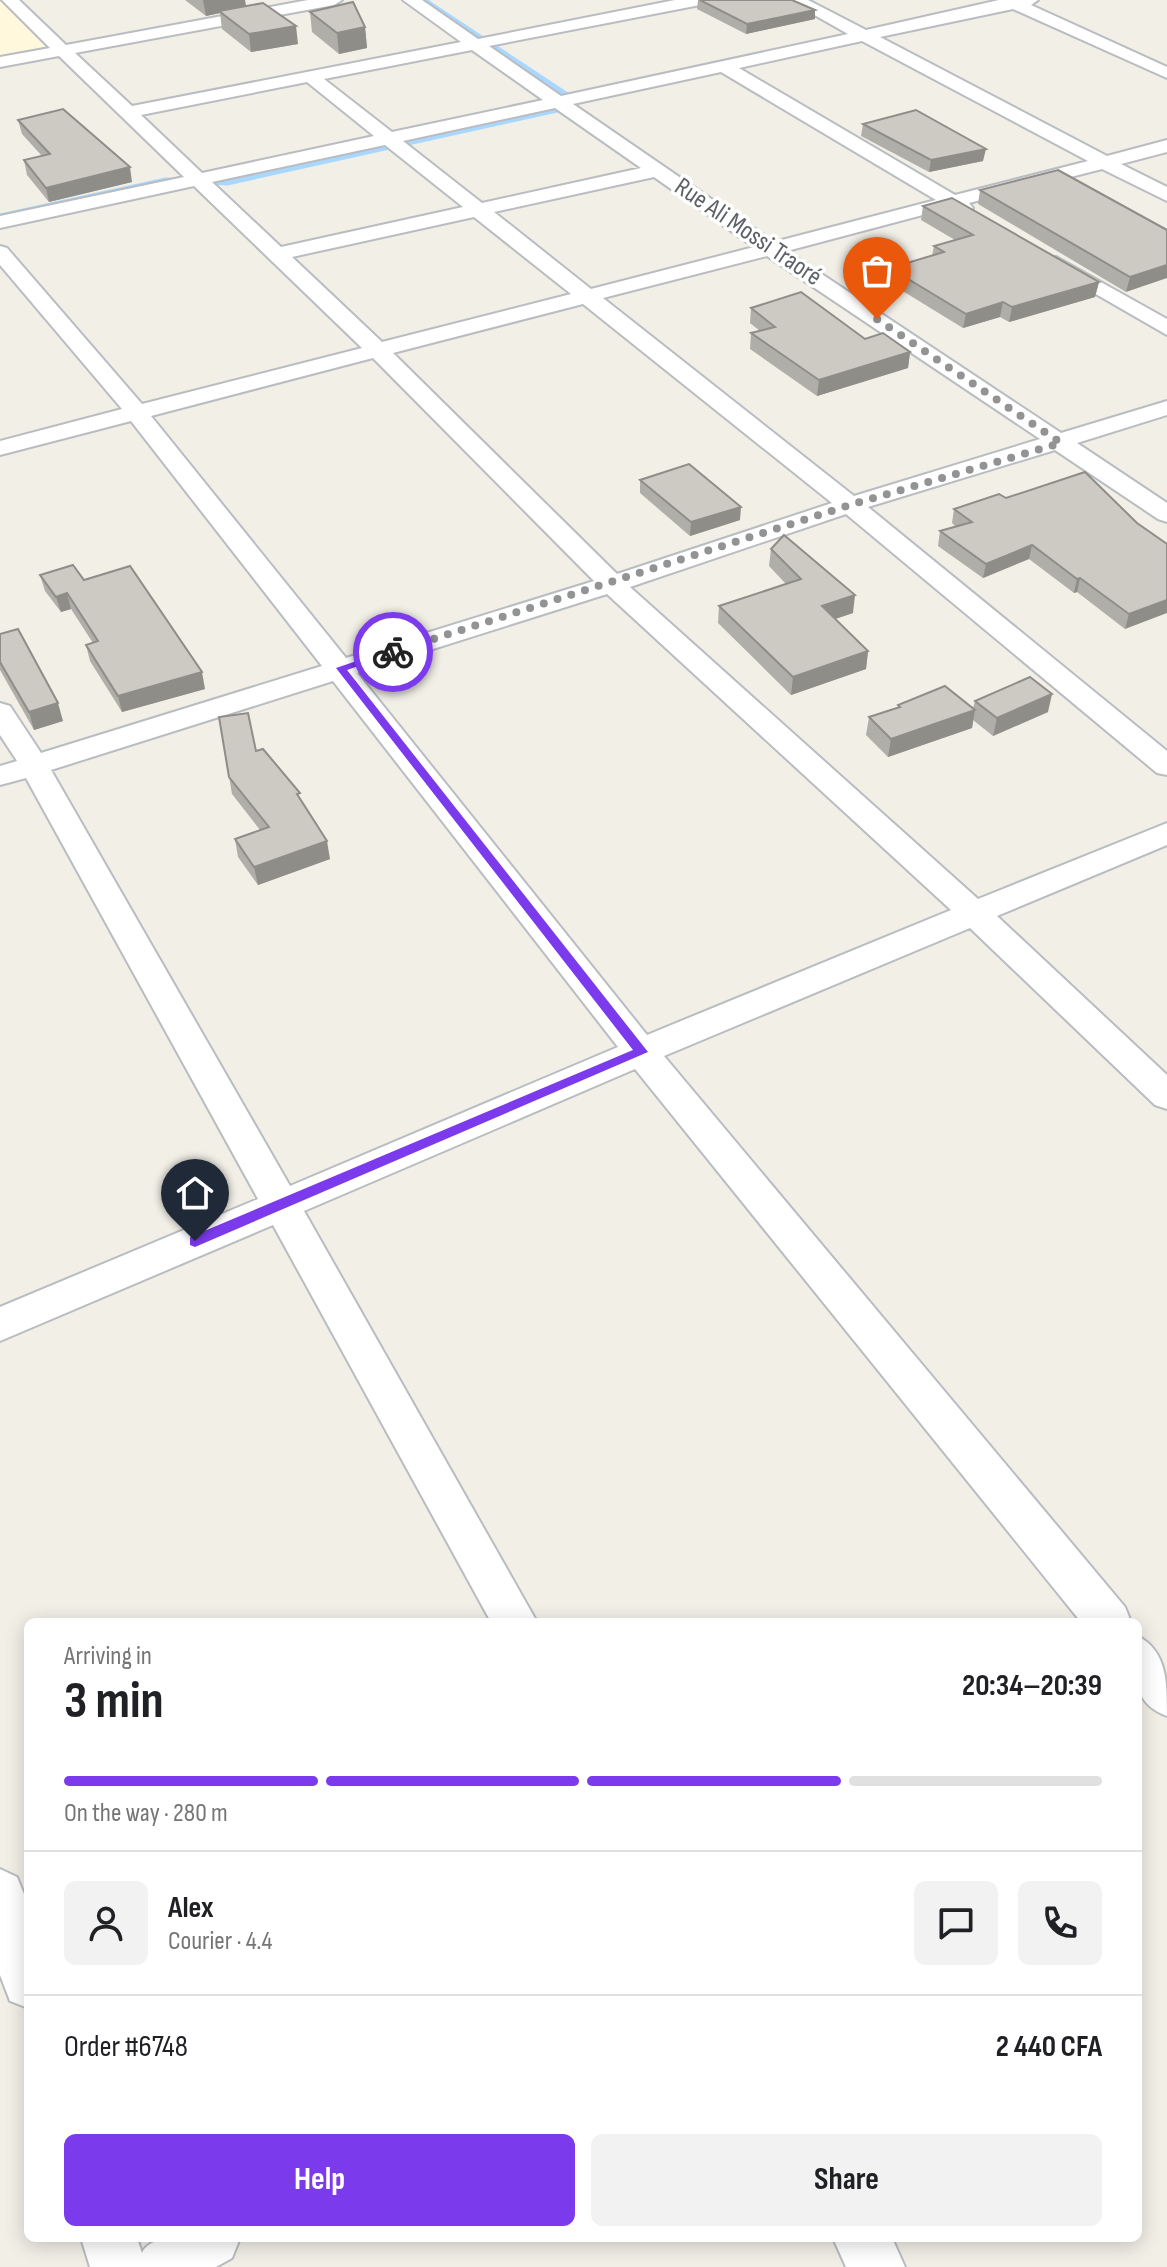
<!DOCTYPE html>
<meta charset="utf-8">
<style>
:root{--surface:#fff;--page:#f2f2f2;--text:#202124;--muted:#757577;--line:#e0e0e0;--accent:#7c3aed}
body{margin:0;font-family:"Sofia Sans Condensed",sans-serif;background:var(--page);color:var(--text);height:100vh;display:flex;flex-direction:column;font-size:30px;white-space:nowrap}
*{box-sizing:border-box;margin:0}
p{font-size:26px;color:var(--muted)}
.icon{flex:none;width:44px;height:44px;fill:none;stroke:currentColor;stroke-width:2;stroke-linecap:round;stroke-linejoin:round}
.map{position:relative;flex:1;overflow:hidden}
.panel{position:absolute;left:24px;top:1618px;width:1118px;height:624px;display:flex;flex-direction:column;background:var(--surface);border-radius:12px;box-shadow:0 4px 20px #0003}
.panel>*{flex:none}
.pin{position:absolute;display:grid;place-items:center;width:68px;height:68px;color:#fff;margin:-82px -34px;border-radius:50% 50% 50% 0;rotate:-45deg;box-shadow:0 0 8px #0007}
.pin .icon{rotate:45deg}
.courier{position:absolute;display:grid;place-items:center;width:80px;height:80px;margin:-40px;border:6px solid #7c3aed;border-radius:50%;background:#fff;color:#222;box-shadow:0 2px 10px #0007}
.head em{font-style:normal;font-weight:700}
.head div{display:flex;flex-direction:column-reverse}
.head{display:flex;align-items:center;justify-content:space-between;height:136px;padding:0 40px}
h1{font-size:52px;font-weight:700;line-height:60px}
.bar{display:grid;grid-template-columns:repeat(4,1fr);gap:12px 8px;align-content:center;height:96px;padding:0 40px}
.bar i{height:10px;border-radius:6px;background:var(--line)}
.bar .current{background:var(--accent)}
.bar p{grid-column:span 4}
.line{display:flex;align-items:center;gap:20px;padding:0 40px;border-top:2px solid var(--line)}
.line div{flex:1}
.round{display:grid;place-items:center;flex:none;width:84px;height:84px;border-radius:12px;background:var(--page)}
.action{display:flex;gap:16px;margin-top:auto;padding:16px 40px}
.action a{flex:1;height:92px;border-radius:12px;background:var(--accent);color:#fff;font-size:32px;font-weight:700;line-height:92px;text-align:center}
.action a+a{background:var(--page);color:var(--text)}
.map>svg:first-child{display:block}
.commercial{fill:#fff8dd}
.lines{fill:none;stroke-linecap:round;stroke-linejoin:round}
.stream{stroke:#a8d8ff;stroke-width:5}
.street-casing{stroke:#b9bcc1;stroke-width:4}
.street{fill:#fff;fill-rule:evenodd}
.wall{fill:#afaea8}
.shaded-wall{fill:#8f8d88}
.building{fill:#cccac3;stroke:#8f8d88;stroke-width:2}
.route{fill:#7c3aed}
.done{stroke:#919394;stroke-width:8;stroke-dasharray:0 14.4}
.labels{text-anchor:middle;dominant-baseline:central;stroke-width:7;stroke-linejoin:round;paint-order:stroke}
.far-street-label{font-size:26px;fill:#5e6268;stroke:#fff}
</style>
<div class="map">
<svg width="1167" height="2267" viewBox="0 0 1167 2267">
<rect width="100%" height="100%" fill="#f1efe6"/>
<!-- commercial -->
<polygon class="commercial" points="0,0 10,0 61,51 0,62"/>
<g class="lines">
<!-- stream -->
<g class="stream">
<polyline points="199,181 227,183 575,106 578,102 424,0"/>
<polyline points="0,216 166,180 183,181"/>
</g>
<defs>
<g id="street">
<path d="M 2,0 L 19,0 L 66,45 L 308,0 L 342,0 L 334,5 L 75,53 L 132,106 L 461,42 L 403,0 L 422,0 L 478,39 L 675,0 L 708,0 L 700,5 L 489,46 L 561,96 L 848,34 L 788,0 L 808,0 L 866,30 L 999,0 L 1038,0 L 1031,5 L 1167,67 L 1167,78 L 1013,9 L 880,37 L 1107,156 L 1167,140 L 1167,152 L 1121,164 L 1167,187 L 1167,201 L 1102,169 L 969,203 L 973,208 L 970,212 L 963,214 L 949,208 L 787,251 L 1061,433 L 1167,401 L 1167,415 L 1077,443 L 1167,503 L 1167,522 L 1158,519 L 1055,450 L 868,507 L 1167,751 L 1167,775 L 1157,773 L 846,514 L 630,587 L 978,899 L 1167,823 L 1167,845 L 997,916 L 1167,1075 L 1167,1109 L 1155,1105 L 970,928 L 664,1056 L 1125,1607 L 1131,1622 L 1081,1622 L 635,1069 L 304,1211 L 537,1622 L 491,1622 L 273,1225 L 0,1341 L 0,1307 L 258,1199 L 26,778 L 0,785 L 0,766 L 17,761 L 0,735 L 0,703 L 10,706 L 41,753 L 322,666 L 131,421 L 0,455 L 0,441 L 122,409 L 0,265 L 0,246 L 7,248 L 142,404 L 362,348 L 194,186 L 0,228 L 0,216 L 184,177 L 59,56 L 0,67 L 0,57 L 50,48 ZM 862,41 L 1088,161 L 955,195 L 739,68 ZM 472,50 L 543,100 L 392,132 L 324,79 ZM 721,72 L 936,200 L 774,242 L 573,104 ZM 307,82 L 374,136 L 202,173 L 141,115 ZM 555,108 L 641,168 L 482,203 L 403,141 ZM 385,145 L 463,207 L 281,247 L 212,182 ZM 654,177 L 754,247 L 591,289 L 494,212 ZM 474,217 L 571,294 L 382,342 L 292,257 ZM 767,256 L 1040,439 L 854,496 L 603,298 ZM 583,304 L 832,503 L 617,574 L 393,353 ZM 373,358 L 594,581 L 346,658 L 151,416 ZM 607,594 L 951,910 L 647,1035 L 357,673 ZM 333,681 L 618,1047 L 290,1186 L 51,770 Z"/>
<polygon points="1056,257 1167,319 1167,335 1049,267 1046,263 1049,259"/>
<path d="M 1138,1636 C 1167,1652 1167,1681 1167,1716 C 1128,1701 1138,1672 1138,1636 Z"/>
<polygon points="0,1869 17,1877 28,1904 28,2008 10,2001 0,1975"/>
<path d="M 81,2238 L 137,2238 L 142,2253 C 152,2229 216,2238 240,2238 L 232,2258 L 216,2267 L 90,2267 Z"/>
<polygon points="833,2238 892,2238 905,2267 846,2267"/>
</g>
</defs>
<!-- street casing -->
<use href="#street" class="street-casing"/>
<!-- street -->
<use href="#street" class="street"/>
</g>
<!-- wall -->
<g class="wall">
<polygon points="185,0 245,0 246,6 298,44 251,52 222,29 220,13 206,16"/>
<polygon points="698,0 792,0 815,10 815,19 746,34 697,9"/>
<polygon points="310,12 365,27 367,48 339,54 312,32"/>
<polygon points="18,120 132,182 49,202 27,175 24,160 42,156 22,134"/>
<polygon points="863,124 983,161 929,172 861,136"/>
<polygon points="980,190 1167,230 1126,292 978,204"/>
<polygon points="923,206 1099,282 1095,297 1009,322 1000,317 963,328 888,282 890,268 932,256 934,246 955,240 921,220"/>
<polygon points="751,308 910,352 908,368 817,396 750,349 751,333 760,331 750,323"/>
<polygon points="640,480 740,520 690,536 640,493"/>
<polygon points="1006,498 1137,523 1167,544 1125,629 1077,592 1074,593 1029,559 983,578 938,546 940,531 956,527 952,523 954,509"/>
<polygon points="771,549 853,613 835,619 868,651 866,669 791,695 718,623 719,606 786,584 769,566"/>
<polygon points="40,575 84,580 205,689 122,712 90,661 86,645 93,643 71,609 61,612 45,591"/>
<polygon points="0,634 63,721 34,730 0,670"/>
<polygon points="975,701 1048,712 993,736 973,720 972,728 888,757 866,735 869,717 898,708 898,705 973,708"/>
<polygon points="219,717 256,751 301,801 330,859 258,885 238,857 235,839 260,830 232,794"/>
</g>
<!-- shaded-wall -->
<g class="shaded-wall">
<polygon points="203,0 245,0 246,8 219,11 220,13 206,16"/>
<polygon points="815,10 815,19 746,34 747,24"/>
<polygon points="296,26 298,44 251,52 249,34"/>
<polygon points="365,27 367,48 339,54 337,33"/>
<polygon points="986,149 983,161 929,172 931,160"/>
<polygon points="130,167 132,182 49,202 46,188"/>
<polygon points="1167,265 1167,278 1126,292 1130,277"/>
<polygon points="1099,282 1095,297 1009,322 1012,307"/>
<polygon points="1003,302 1000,317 963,328 966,314"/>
<polygon points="910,352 908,368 817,396 819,380"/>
<polygon points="741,507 740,520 690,536 691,522"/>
<polygon points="1032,545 1029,559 983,578 986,564"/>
<polygon points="1080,578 1077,592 1074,593 1077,579"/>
<polygon points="67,593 71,609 61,612 56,597"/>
<polygon points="855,595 853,613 820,624 822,606"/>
<polygon points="1167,600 1167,613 1125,629 1129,614"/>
<polygon points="868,651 866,669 791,695 793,677"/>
<polygon points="202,672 205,689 122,712 118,696"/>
<polygon points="1052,694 1048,712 993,736 997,718"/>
<polygon points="58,703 63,721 34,730 29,712"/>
<polygon points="975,710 972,728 888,757 891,739"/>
<polygon points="327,841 330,859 258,885 254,867"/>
</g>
<!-- building -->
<g class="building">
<polygon points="700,0 792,0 815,10 747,24"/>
<polygon points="353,2 365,27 337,33 310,12"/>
<polygon points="263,3 296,26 249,34 219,11"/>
<polygon points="63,109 130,167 46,188 24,160 50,154 18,120"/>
<polygon points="916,110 986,149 931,160 863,124"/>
<polygon points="1058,170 1167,230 1167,265 1130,277 980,190"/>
<polygon points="952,198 1099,282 1012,307 1003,302 966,314 890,268 944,252 934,246 973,235 923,206"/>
<polygon points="801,292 865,339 883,333 910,352 819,380 751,333 775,327 751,308"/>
<polygon points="689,464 741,507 691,522 640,480"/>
<polygon points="1085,472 1137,523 1167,544 1167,600 1129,614 1080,578 1077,579 1032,545 986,564 940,531 972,522 954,509 999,494 1006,498"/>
<polygon points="784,535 855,595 822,606 868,651 793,677 719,606 801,579 771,549"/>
<polygon points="73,565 84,580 130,566 202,672 118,696 86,645 98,641 67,593 56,597 40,575"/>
<polygon points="18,629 58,703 29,712 0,662 0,634"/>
<polygon points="1030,677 1052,694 997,718 975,701"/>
<polygon points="945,686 975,710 891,739 869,717 900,707 898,705"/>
<polygon points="248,713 256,751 263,749 300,793 297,794 327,841 254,867 235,839 269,827 229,777 219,717"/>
</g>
<!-- route -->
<polygon class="route" points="389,650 398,652 347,670 648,1052 195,1247 190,1245 190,1237 633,1050 336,668"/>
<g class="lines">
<!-- done -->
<polyline class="done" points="393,652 850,505 1061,443 877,319"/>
</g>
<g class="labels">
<!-- far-street labels -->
<g class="far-street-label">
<text transform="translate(748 232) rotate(34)">Rue Ali Mossi Traoré</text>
</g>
</g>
</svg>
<div class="pin" style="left:877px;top:319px;background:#ea580c"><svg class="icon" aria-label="bag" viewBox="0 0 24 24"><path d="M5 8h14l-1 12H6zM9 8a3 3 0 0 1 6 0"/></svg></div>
<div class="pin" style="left:195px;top:1241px;background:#1f2937"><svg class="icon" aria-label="home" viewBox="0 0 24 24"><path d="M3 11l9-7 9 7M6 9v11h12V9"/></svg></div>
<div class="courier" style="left:393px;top:652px"><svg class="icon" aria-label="bike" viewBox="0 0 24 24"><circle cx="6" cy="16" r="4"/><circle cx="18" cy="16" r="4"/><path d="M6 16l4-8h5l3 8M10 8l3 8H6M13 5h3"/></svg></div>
<section class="panel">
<div class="head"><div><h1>3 min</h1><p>Arriving in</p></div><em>20:34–20:39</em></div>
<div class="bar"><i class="current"></i><i class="current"></i><i class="current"></i><i></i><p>On the way · 280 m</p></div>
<div class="line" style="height:144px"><a class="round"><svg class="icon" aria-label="person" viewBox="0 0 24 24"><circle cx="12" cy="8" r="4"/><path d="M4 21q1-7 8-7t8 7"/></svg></a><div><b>Alex</b><p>Courier · 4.4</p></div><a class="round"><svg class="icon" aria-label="chat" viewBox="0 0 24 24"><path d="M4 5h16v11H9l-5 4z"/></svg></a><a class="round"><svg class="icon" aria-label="phone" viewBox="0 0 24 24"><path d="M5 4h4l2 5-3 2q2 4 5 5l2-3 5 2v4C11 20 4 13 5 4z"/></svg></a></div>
<div class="line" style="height:104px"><div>Order #6748</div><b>2 440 CFA</b></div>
<div class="action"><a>Help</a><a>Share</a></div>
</section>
</div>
